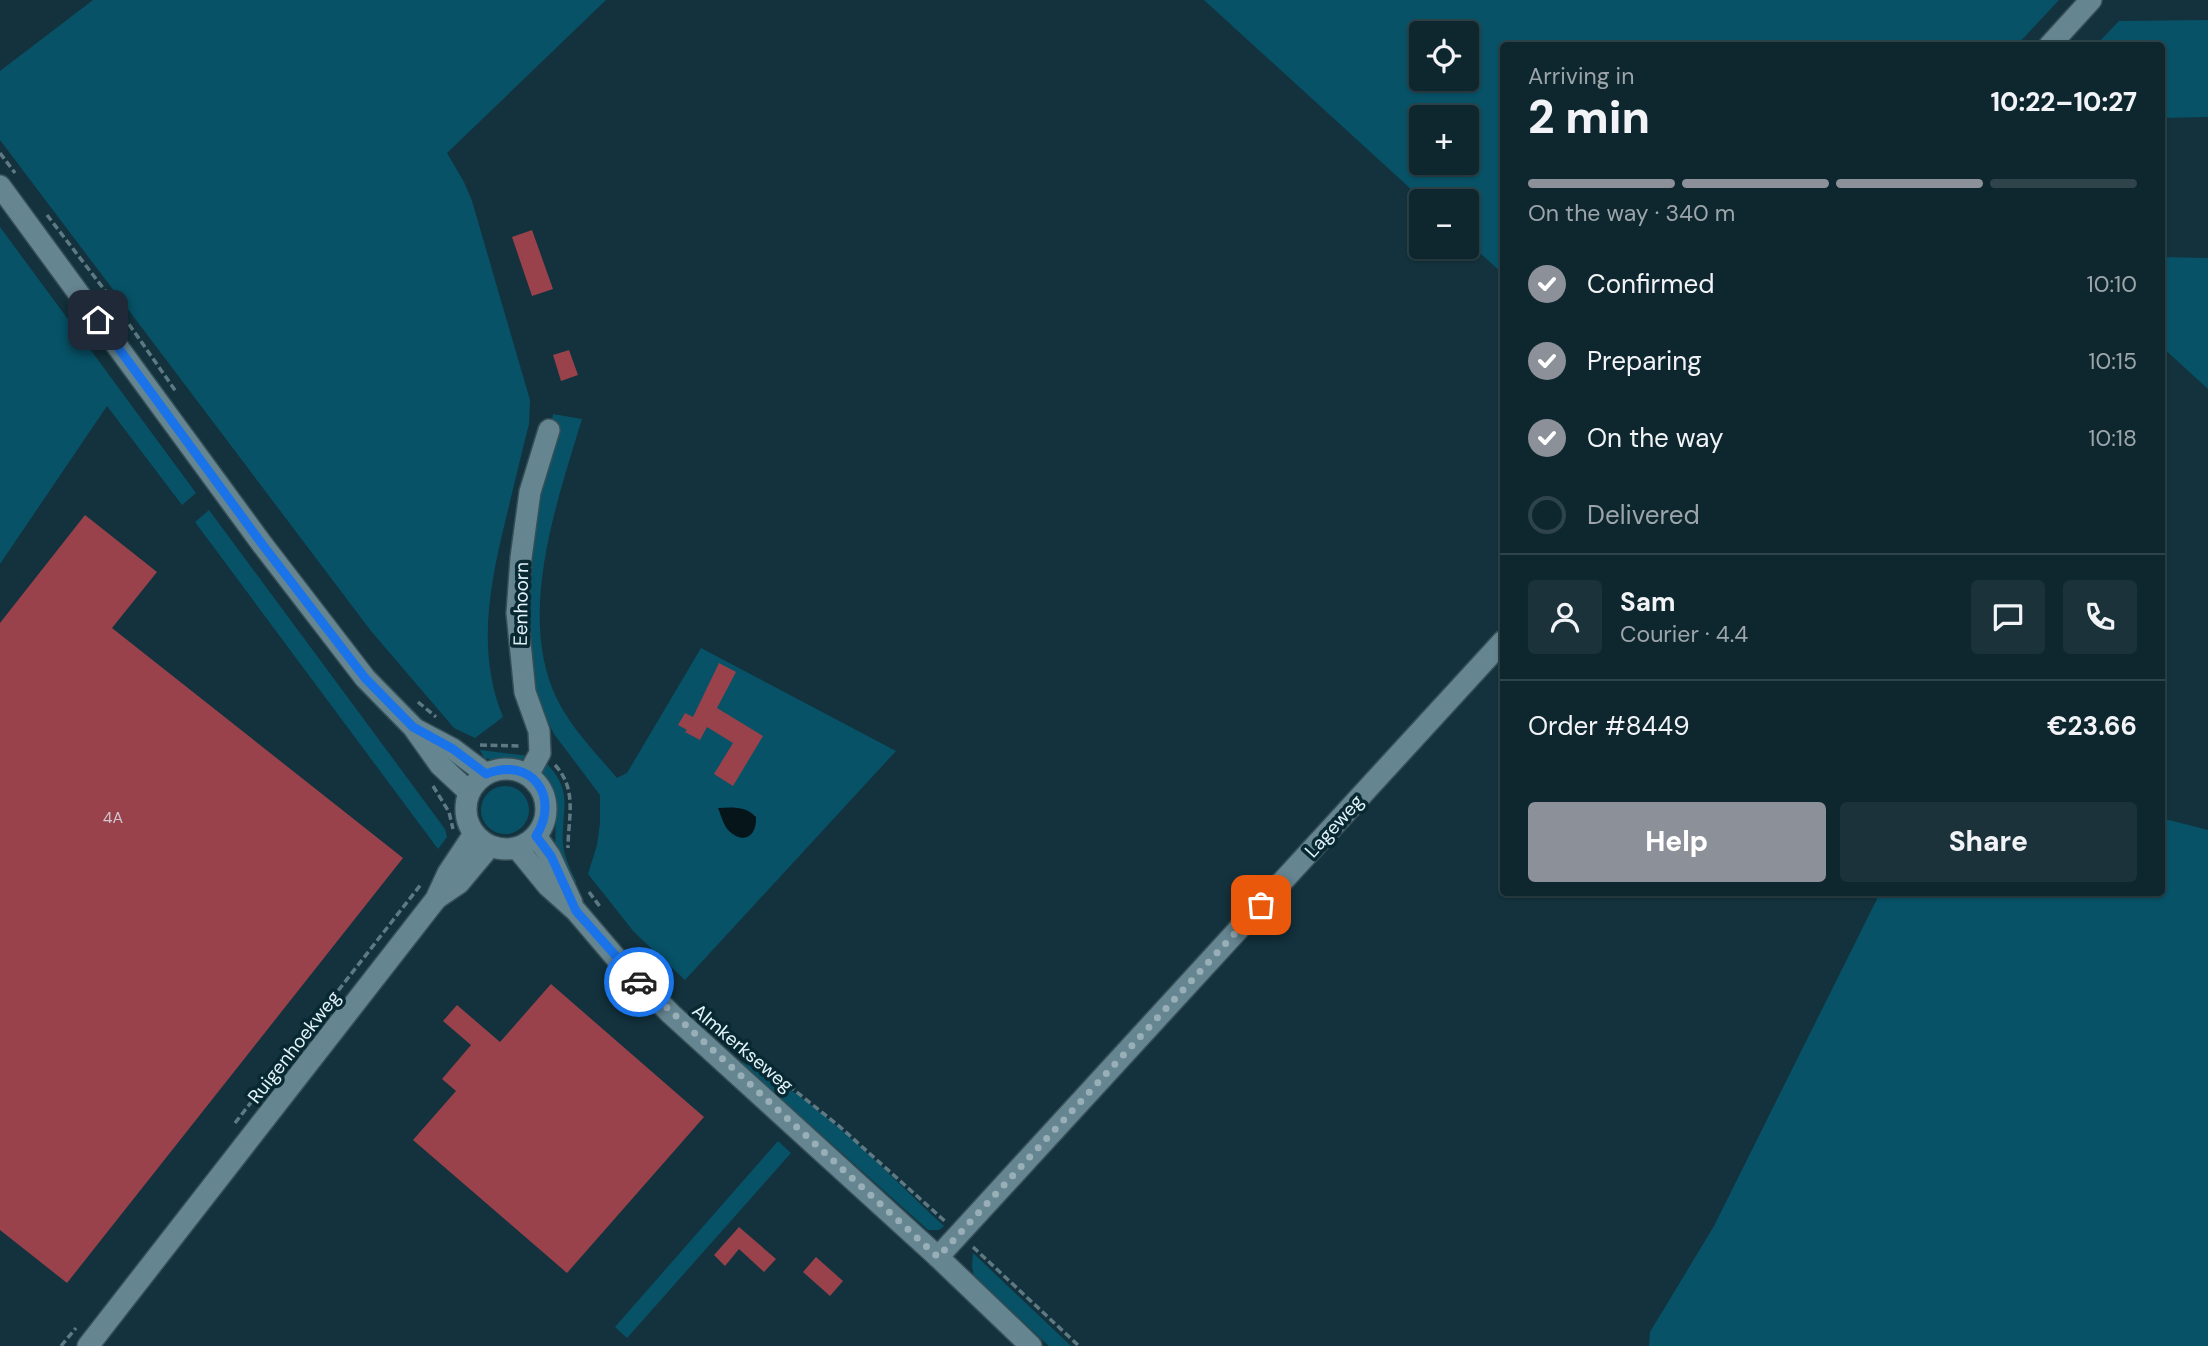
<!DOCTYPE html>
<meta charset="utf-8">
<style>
:root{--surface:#0e262e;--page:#1c323a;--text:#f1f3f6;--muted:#9ba5aa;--line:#2e434a;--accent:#8c9099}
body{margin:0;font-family:"DM Sans",sans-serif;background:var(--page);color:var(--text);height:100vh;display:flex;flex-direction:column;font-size:26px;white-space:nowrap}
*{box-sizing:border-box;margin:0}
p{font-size:23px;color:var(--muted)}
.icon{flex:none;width:38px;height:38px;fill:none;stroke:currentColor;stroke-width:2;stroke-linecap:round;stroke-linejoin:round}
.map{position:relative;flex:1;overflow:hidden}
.sheet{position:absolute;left:1500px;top:42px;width:665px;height:854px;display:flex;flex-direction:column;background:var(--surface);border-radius:7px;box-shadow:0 2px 5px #0004,0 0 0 2px var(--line)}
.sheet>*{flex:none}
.tools{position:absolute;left:1409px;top:21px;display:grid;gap:14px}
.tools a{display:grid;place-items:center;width:70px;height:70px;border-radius:7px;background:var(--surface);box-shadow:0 2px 5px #0004,0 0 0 2px var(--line);font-size:35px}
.pin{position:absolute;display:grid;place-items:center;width:60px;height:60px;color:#fff;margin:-30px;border-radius:14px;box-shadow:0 4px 10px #0006}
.courier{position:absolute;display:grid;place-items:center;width:70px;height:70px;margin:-35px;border:5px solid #1a73e8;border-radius:50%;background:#fff;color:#222;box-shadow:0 2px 9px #0007}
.overview em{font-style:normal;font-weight:800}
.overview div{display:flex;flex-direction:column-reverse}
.overview{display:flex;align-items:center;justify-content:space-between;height:119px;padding:0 28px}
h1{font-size:46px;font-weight:800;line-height:52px}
.bar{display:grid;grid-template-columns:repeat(4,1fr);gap:10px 7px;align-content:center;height:84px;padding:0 28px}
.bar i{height:9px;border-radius:5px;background:var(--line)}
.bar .selected{background:var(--accent)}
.bar p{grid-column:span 4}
.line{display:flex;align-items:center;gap:18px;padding:0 28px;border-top:2px solid var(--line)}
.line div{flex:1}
.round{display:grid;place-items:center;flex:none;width:74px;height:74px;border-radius:7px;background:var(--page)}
ol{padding:0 28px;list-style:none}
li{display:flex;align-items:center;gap:21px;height:77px}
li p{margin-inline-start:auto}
li .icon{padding:7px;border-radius:50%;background:var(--accent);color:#fff;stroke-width:4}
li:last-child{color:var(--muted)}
li i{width:38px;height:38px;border:4px solid var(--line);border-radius:50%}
.primary-button{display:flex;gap:14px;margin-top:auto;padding:14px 28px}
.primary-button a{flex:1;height:80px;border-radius:7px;background:var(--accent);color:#fff;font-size:28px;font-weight:800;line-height:80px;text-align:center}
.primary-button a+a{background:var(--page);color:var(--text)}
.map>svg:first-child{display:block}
.green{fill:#075267;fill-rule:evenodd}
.water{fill:#06151a}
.building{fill:#99424b}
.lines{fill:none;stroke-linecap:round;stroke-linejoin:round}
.minor-casing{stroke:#364e56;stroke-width:24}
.path{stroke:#5f7982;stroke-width:3.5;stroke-dasharray:7 3.5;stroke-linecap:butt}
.minor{stroke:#658591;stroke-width:21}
.done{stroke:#99afb7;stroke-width:7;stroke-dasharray:0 12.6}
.route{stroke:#1a73e8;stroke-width:9}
.labels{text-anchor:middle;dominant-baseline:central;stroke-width:7;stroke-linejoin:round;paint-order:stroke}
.number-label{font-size:16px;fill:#cfc6ce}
.street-label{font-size:19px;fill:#e1f2f9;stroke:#082832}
</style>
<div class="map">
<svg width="2208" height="1346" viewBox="0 0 2208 1346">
<rect width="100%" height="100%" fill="#13323d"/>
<!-- green -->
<g class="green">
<path d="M 93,0 L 606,0 L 447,153 L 464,182 L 472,201 L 530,400 L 529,424 C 521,455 514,486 506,518 C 490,584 476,651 503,717 L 475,738 L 454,728 L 371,631 L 0,140 L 0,71 Z"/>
<path d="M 1204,0 L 2059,0 L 2017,45 L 1503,46 L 1503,274 L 1467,241 L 1466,201 L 1424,201 ZM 1421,33 L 1466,33 L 1466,79 L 1421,79 ZM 1421,117 L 1466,117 L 1466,163 L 1421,163 Z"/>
<polygon points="2208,20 2208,117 2161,118 2161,46 2096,45 2119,21"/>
<polygon points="0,227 196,493 182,505 107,406 0,564"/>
<polygon points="2161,257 2208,258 2208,389 2161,346"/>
<path d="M 553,414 L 582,419 C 557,502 517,613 556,697 C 570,727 596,753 617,778 L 627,773 L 701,648 L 896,751 L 685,980 L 634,932 L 588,874 L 597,845 L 600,823 L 600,795 L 554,734 L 535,695 L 524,586 Z"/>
<polygon points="209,510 445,829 447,837 438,849 195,522"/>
<path d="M 480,750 L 529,756 C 514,766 502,762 484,758 Z"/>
<path d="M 545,762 C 575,791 561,811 563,845 C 565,858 570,869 576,881 L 575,884 L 555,855 L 556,805 L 550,787 L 539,772 Z"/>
<circle cx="505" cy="810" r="24"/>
<polygon points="2161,818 2208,830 2208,1346 1649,1346 1650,1332 1714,1226 1880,893 2161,892"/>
<path d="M 738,1060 C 818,1097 880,1167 944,1226 L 939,1230 L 928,1230 Z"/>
<polygon points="778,1141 791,1153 627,1338 615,1327"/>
<polygon points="973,1253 1071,1346 1049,1346 974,1276 972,1266"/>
</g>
<!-- water -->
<path class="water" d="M 718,808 C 732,807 746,806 756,817 C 757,837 743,845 728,830 C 723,824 721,815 718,808 Z"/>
<!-- building -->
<g class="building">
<polygon points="532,230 553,289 532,296 512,237"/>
<polygon points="569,350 578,375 561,381 553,355"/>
<polygon points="85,515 157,572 112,628 403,858 67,1283 0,1230 0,623"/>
<polygon points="719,663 736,672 717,708 763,736 733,786 714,774 733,743 707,727 700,740 685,732 687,730 678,725 685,713 693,717"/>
<polygon points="551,984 704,1117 567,1273 413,1140 456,1091 442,1079 471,1045 443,1021 457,1005 500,1042"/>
<polygon points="739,1227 776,1259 764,1272 739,1249 725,1266 714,1255"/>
<polygon points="816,1257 843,1281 830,1296 803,1272"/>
</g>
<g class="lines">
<defs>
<g id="minor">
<polyline points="2049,46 2091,0"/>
<polyline points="0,186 262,544 365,678 413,727 440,765 469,792"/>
<polyline points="417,730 453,749 486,774"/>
<circle cx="506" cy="809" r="40"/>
<polyline points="528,775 540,753 539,731 525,692 517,613 521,558 530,492 549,430"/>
<polyline points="536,836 550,856 572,903"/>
<polyline points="517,848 548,886 576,911 622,965 671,1014 938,1257 1031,1346"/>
<polyline points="437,898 459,883 490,846"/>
<polyline points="938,1257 1503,641"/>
<polyline points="88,1346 436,899 448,873 474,834"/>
</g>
</defs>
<!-- minor casing -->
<use href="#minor" class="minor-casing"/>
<!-- path -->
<g class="path">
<polyline points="0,153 15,173"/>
<polyline points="47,215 110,297 177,393"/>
<polyline points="418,702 436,717"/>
<polyline points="480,745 521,746"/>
<path d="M 555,765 C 578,790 568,818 568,848"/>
<polyline points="433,786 449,812 453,829"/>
<polyline points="589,892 601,908"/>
<polyline points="723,1033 839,1126 947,1223"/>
<polyline points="235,1123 422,883"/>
<polyline points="973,1247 1079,1346"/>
<polyline points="61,1346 76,1328"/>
</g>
<!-- minor -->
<use href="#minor" class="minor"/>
</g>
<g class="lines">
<!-- done -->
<polyline class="done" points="639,982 938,1257 1261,905"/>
<!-- route -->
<path class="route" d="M 98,320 L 262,544 L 365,678 L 413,727 L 453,749 L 486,774 C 531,756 561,796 536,836 L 551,856 L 576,911 L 639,982"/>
</g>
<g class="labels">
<!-- number labels -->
<g class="number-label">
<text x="113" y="817">4A</text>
</g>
<!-- street labels -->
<g class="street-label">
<text transform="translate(521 604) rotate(-89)">Eenhoorn</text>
<text transform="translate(1334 826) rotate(-48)">Lageweg</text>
<text transform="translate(294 1047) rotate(-52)">Ruigenhoekweg</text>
<text transform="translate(743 1048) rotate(40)">Almkerkseweg</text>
</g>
</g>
</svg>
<div class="tools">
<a><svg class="icon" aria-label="locate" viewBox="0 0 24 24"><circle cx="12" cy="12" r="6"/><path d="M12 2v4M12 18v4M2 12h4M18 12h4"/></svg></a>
<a>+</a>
<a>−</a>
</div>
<div class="pin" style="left:1261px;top:905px;background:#ea580c"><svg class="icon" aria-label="bag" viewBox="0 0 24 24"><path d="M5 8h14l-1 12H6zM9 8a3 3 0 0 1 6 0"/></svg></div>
<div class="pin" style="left:98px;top:320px;background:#1f2937"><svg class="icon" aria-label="home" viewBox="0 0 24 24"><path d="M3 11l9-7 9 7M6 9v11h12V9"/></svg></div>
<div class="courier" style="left:639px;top:982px"><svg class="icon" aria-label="car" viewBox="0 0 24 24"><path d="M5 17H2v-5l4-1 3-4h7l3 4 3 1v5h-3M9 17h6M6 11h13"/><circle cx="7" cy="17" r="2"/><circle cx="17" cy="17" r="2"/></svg></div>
<section class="sheet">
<div class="overview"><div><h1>2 min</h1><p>Arriving in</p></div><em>10:22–10:27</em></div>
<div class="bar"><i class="selected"></i><i class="selected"></i><i class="selected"></i><i></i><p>On the way · 340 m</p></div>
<ol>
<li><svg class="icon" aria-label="check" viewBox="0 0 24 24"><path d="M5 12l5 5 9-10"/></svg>Confirmed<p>10:10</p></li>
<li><svg class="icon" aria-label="check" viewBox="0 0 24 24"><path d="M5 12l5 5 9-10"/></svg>Preparing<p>10:15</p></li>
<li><svg class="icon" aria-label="check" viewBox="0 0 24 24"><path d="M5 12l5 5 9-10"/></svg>On the way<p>10:18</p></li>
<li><i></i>Delivered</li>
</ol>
<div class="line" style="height:126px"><a class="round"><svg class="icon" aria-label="person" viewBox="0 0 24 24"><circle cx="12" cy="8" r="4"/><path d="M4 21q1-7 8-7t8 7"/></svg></a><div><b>Sam</b><p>Courier · 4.4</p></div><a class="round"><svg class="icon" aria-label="chat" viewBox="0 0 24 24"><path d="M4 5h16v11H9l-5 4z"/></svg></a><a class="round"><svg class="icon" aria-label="phone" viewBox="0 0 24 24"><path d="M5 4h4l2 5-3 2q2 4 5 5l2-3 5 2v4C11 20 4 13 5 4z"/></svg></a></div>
<div class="line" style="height:91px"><div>Order #8449</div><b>€23.66</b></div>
<div class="primary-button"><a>Help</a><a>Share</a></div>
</section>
</div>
